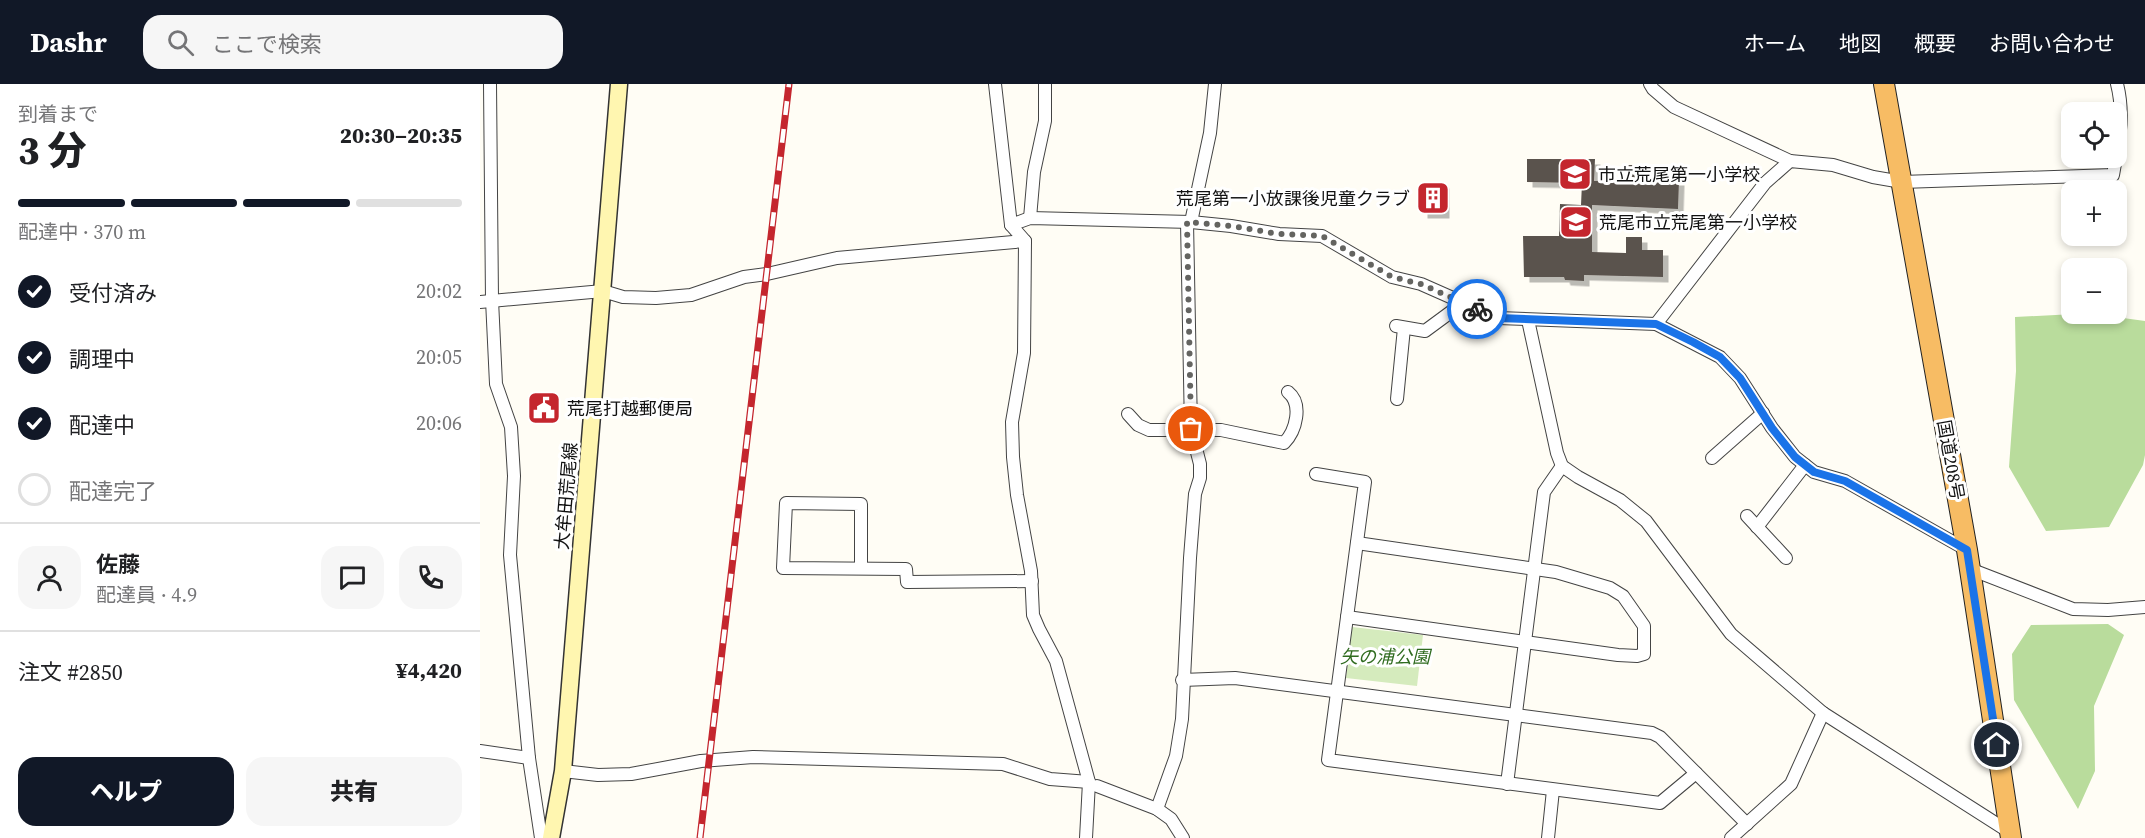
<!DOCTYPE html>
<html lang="ja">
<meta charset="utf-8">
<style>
:root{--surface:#fff;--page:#f6f6f6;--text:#202124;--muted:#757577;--line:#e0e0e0;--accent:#111827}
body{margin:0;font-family:"Source Serif 4","Noto Sans JP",serif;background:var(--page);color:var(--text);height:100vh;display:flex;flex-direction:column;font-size:22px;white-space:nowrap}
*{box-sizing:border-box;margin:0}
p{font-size:20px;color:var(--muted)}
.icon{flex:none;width:33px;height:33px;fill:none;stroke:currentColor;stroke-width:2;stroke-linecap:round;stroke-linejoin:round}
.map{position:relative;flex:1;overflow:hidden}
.side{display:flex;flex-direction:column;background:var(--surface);width:480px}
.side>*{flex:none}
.fabs{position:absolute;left:1581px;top:18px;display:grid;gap:12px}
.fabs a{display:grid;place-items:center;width:66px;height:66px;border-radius:12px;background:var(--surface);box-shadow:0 3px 9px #0003;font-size:30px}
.pin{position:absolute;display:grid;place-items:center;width:51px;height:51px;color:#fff;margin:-26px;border:3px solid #fff;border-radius:50%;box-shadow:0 2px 6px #0007}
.courier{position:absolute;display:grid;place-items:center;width:60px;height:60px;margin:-30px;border:4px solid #1a73e8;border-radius:50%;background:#fff;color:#222;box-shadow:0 2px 8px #0007}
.headline em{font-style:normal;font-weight:800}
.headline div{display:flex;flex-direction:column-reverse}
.headline{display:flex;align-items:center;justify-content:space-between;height:102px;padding:0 18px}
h1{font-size:39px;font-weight:800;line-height:45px}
.bar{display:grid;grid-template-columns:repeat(4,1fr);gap:9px 6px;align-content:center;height:72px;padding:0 18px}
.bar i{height:8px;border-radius:4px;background:var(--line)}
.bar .on{background:var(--accent)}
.bar p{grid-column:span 4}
.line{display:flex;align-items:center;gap:15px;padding:0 18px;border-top:2px solid var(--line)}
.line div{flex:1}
.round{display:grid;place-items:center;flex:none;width:63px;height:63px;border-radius:18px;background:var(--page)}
ol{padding:0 18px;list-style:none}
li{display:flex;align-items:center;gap:18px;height:66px}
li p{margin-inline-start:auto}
li .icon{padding:6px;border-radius:50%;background:var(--accent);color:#fff;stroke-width:4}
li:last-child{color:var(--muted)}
li i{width:33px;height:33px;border:3px solid var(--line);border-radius:50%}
.primary-button{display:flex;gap:12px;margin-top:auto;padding:12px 18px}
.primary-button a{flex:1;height:69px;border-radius:18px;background:var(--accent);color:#fff;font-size:24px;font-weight:800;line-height:69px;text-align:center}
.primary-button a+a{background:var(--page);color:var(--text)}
header{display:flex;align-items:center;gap:36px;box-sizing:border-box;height:84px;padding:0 30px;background:var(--accent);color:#fff}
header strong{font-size:28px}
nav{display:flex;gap:33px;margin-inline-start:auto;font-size:21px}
.search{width:420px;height:54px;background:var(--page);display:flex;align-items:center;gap:15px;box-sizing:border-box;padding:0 21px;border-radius:18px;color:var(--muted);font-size:22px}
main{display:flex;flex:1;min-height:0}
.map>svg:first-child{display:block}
.green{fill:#d5ebbd}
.forest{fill:#b9dc9c}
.building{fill:#5a524d;filter:url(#shadow)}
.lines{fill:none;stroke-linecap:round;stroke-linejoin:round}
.minor-casing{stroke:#444;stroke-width:14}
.secondary-casing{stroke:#333;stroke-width:19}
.trunk-casing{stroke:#222;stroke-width:22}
.minor{stroke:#fff;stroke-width:12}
.secondary{stroke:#fff6b0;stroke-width:16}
.trunk{stroke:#f7bc64;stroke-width:20}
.rail-casing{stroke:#c4262e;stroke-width:7}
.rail{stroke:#fff;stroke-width:4.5;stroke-dasharray:14;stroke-linecap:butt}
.done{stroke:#646461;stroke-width:6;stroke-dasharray:0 10.8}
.route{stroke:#1a73e8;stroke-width:8}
.labels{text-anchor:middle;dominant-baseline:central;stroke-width:6;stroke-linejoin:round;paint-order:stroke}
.poi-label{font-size:18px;fill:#111;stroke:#fff;text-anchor:start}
.street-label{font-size:18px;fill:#111;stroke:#fff}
.park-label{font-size:18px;font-style:italic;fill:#2f6b1f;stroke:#fff}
</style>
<header>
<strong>Dashr</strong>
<div class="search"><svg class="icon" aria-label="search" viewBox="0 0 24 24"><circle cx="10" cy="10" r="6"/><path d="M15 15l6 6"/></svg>ここで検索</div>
<nav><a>ホーム</a><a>地図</a><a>概要</a><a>お問い合わせ</a></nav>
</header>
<main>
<section class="side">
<div class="headline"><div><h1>3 分</h1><p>到着まで</p></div><em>20:30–20:35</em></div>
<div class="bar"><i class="on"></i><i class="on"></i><i class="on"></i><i></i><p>配達中 · 370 m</p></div>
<ol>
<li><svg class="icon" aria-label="check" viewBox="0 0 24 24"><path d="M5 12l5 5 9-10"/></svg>受付済み<p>20:02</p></li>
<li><svg class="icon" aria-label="check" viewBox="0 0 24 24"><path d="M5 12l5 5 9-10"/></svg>調理中<p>20:05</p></li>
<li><svg class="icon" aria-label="check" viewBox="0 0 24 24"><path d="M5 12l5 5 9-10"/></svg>配達中<p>20:06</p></li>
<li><i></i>配達完了</li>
</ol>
<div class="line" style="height:108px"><a class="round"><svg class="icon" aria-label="person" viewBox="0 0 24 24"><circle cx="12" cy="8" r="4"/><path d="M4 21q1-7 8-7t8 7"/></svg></a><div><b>佐藤</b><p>配達員 · 4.9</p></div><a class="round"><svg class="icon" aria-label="chat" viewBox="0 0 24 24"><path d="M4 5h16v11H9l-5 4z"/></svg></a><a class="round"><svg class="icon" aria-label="phone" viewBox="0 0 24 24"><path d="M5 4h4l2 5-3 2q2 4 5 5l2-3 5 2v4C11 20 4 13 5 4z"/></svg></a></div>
<div class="line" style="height:78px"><div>注文 #2850</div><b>¥4,420</b></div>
<div class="primary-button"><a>ヘルプ</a><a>共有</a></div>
</section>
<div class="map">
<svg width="1665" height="754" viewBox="0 0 1665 754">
<defs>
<filter id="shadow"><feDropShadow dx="5.5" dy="5.5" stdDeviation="0" flood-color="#0004"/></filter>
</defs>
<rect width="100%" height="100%" fill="#fffdf5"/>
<!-- green -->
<polygon class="green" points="872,543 943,551 937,602 866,594"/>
<!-- forest -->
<g class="forest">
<polygon points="1594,230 1614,230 1665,237 1665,371 1663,381 1629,443 1566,447 1529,383 1536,287 1535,233"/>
<polygon points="1628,540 1644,551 1614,622 1615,687 1598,725 1534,616 1532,570 1551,541"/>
</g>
<!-- building -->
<g class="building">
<polygon points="1047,75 1115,75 1114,97 1144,96 1144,81 1160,81 1160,96 1199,96 1198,125 1112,121 1112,168 1146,169 1146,153 1162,153 1162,166 1183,166 1183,193 1104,191 1104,197 1085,196 1084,193 1044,193 1043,152 1079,152 1080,120 1101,121 1102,99 1047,98"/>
<rect x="942" y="99" width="22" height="30"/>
</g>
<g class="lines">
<defs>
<g id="minor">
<polyline points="10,0 12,216 16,300 31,343 34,392 30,471 49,674 61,754"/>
<polyline points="515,0 531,141 545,157 544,269 532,338 533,373 537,411 551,487 553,531 559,545 576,577 609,698 606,754"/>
<polyline points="1170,0 1173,5 1194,23 1310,77"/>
<path d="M 1636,72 C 1641,49 1643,23 1637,0"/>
<polyline points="550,134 554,88 565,37 565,0"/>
<polyline points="711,138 730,49 735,0"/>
<polyline points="531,141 550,134 711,138 751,142 799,150 842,152 912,193 941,200 1018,234 1176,240 1240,273 1260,294 1292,344 1315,373 1334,388 1365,397 1487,466"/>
<polyline points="0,218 123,207 143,213 176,214 211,211 264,193 287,190 357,174 545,157"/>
<polyline points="1048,236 1077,369 1082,382 1098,393 1140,416 1166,437 1251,550 1343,629 1531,749"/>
<polyline points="1176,240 1285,99 1310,77 1353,81 1393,93 1422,98 1633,91 1636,74"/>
<polyline points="916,242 945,247 983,219"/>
<polyline points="917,315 924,244"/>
<path d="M 648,330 L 658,341 L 669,346 L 741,346 L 804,359 C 816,347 823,320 808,308"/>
<polyline points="1232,374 1283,329"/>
<polyline points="836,390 885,398 848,676 1180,719 1216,689"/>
<polyline points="1267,432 1306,474"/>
<polyline points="1277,443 1325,381"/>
<polyline points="381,484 381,420 306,419 303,484 426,485 427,498 552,497"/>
<polyline points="1490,485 1593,525 1628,526 1665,523"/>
<polyline points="867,533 1138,571 1157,572 1164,570 1164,542 1143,512 1130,504 1076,488 877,459"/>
<polyline points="702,596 755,594 1172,649 1180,653 1267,740"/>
<polyline points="0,667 49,674"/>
<polyline points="83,687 118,691 151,690 221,677 273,673 523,680 570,695 609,698"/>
<polyline points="1027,700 1064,408 1082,382"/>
<polyline points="617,702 677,725 691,735 703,754"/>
<polyline points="677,725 696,672 702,635 710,474 715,410 720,394 720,380 711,345 707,138"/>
<polyline points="1068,754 1073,706"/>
<polyline points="1251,754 1311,700 1343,629"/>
</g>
<polyline id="secondary" points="71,754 83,687 139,0"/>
<polyline id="trunk" points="1404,0 1487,466 1531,754"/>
</defs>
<!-- minor casing -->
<use href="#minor" class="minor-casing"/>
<!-- secondary casing -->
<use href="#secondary" class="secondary-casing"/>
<!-- trunk casing -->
<use href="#trunk" class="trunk-casing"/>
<!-- minor -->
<use href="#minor" class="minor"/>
<!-- secondary -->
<use href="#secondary" class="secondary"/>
<!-- trunk -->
<use href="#trunk" class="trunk"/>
<defs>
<polyline id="rail" points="220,754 309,0"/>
</defs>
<!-- rail casing -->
<use href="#rail" class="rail-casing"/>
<!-- rail -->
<use href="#rail" class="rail"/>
</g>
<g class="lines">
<!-- done -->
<polyline class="done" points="711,345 707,138 751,142 799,150 842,152 912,193 941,200 997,225"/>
<!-- route -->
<polyline class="route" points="997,225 1018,234 1176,240 1213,258 1240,273 1260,294 1292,344 1315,373 1334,388 1365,397 1487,466 1517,661"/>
</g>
<!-- icons -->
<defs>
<symbol id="school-square" viewBox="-11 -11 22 22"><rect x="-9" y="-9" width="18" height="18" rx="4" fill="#c4262e" stroke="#fff"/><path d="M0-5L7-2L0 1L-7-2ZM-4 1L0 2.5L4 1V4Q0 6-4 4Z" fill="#fff"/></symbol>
<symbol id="building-square" viewBox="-11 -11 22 22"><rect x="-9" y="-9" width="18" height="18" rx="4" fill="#c4262e" stroke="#fff"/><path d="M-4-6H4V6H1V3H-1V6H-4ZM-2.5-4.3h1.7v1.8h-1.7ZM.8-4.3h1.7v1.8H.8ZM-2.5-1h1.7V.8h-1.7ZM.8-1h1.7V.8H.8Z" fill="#fff"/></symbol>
<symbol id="civic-square" viewBox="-11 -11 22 22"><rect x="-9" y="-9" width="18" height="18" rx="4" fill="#c4262e" stroke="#fff"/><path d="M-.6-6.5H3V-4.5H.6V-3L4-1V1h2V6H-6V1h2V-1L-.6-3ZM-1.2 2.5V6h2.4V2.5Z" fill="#fff"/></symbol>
</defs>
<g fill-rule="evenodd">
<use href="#school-square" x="1076" y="71" width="38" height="38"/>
<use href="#building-square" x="934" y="95" width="38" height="38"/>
<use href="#school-square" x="1077" y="119" width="38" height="38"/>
<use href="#civic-square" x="45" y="305" width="38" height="38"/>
</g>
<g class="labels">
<!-- poi labels -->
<g class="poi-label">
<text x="1118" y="90">市立荒尾第一小学校</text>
<text x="930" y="114" text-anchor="end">荒尾第一小放課後児童クラブ</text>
<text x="1119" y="138">荒尾市立荒尾第一小学校</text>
<text x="87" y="324">荒尾打越郵便局</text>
</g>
<!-- street labels -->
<g class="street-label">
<text transform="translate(1471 376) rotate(80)">国道208号</text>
<text transform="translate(86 412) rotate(-85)">大牟田荒尾線</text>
</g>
<!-- park labels -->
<g class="park-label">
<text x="905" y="572">矢の浦公園</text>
</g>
</g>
</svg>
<div class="fabs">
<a><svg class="icon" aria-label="locate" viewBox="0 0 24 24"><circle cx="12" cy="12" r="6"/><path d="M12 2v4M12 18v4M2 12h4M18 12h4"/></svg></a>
<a>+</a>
<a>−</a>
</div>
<div class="pin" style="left:711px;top:345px;background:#ea580c"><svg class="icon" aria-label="bag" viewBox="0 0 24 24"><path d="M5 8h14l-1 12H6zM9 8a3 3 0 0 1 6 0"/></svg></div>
<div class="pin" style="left:1517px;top:661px;background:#1f2937"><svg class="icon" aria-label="home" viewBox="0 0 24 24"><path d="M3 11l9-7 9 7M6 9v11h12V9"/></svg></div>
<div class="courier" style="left:997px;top:225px"><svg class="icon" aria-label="bike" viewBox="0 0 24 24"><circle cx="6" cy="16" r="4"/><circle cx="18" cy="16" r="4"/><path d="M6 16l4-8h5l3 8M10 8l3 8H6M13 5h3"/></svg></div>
</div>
</main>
